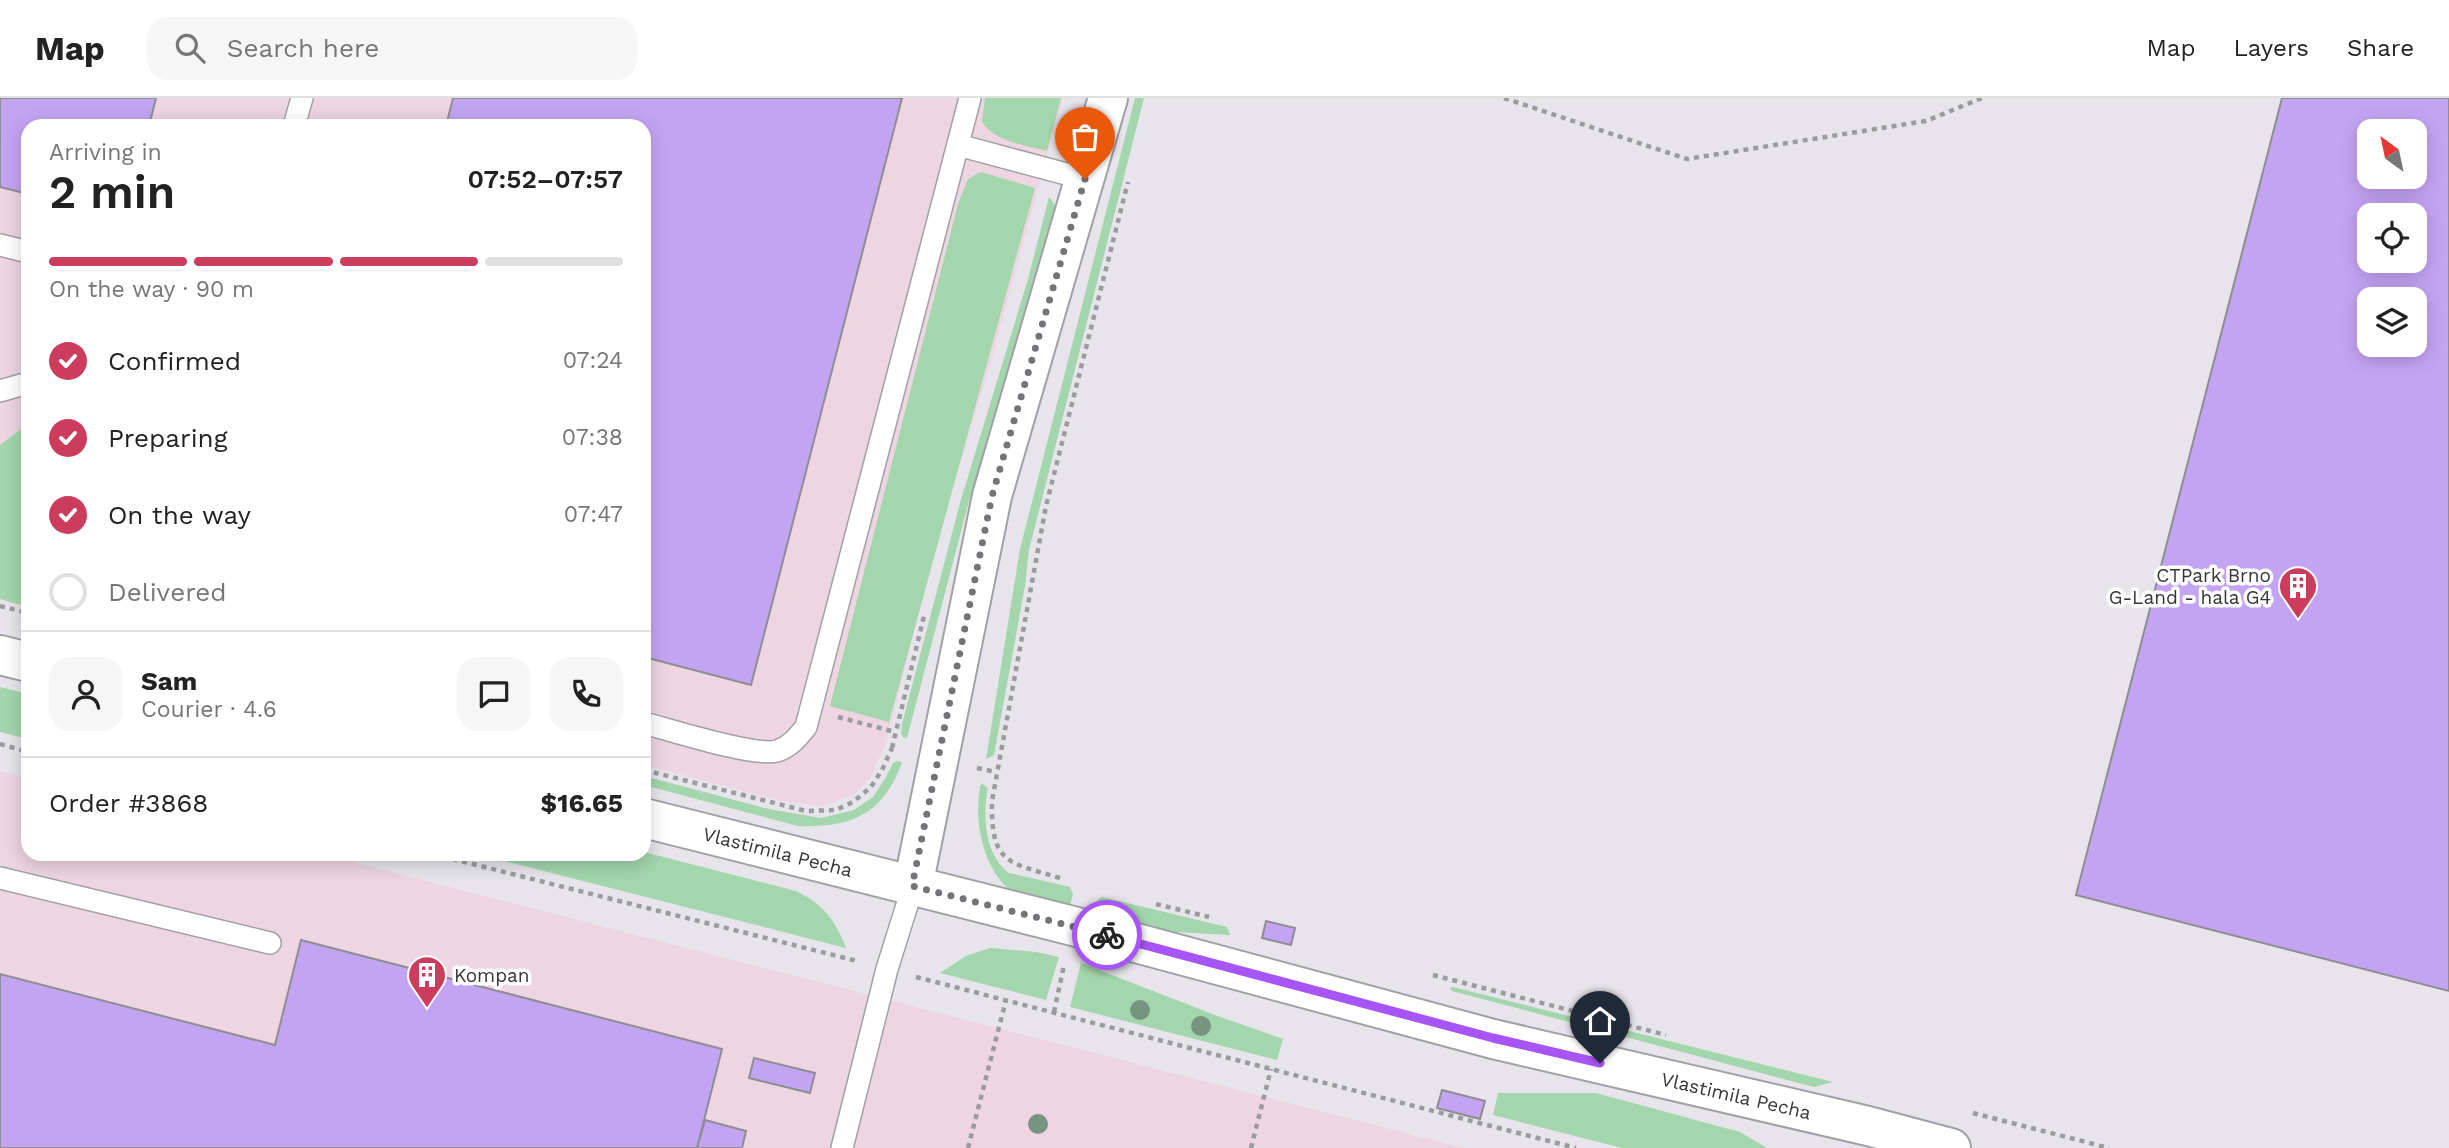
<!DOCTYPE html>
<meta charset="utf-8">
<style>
:root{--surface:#fff;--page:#f6f6f6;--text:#222;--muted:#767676;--line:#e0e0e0;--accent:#cc3c5c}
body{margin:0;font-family:"Work Sans",sans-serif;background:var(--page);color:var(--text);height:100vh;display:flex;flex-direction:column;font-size:26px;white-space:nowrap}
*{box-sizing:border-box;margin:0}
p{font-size:23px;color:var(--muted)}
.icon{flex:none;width:38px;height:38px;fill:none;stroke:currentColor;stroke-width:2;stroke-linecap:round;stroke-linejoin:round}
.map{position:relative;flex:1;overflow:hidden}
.sheet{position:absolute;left:21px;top:21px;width:630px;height:742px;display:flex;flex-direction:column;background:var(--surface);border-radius:21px;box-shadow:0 4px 18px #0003}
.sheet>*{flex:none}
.needle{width:46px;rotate:327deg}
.fabs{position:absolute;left:2357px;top:21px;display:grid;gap:14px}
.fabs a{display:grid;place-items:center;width:70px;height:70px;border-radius:14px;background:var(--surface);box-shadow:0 4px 18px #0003;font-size:35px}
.pin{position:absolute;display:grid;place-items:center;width:60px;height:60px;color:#fff;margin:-72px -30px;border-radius:50% 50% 50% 0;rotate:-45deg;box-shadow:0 0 7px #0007}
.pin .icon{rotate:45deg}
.courier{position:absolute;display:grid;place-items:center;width:70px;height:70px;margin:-35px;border:5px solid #a855f7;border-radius:50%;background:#fff;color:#222;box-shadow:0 2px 9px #0007}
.headline em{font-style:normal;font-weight:600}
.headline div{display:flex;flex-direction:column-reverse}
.headline{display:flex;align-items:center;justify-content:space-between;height:119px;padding:0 28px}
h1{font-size:46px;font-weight:600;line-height:52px}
.bar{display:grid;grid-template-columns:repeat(4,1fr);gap:10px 7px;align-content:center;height:84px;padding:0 28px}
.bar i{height:9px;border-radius:5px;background:var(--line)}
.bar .active{background:var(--accent)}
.bar p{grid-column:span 4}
.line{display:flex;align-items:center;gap:18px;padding:0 28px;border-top:2px solid var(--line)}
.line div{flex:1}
.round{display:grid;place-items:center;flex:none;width:74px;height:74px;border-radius:21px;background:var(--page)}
ol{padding:0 28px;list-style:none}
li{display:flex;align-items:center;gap:21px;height:77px}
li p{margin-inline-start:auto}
li .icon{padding:7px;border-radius:50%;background:var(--accent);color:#fff;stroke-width:4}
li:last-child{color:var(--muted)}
li i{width:38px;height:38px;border:4px solid var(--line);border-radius:50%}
header{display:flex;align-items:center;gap:42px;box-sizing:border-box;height:98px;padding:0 35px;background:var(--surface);border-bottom:2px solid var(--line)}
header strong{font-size:33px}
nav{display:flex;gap:38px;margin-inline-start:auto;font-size:24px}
.search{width:490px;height:63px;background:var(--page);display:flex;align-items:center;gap:18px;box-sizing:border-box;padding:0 24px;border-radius:21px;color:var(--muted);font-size:26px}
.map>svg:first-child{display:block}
.industrial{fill:#edd5e1}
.green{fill:#a3d6ac}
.building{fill:#c3a4f3;stroke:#8f8d92;stroke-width:2;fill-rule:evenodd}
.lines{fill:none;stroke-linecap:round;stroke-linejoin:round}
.lane-casing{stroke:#a1a0a5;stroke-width:24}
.street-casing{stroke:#a1a0a5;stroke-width:42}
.path{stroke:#9b9a9e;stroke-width:4.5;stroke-dasharray:5 5;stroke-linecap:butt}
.lane{stroke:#fff;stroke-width:21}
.street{stroke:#fff;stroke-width:38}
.tree{fill:#779481}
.done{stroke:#747377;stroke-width:7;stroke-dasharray:0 12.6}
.route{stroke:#a855f7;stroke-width:9}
.labels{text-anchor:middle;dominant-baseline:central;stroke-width:7;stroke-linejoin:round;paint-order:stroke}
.poi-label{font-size:19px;fill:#363638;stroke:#fff;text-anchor:end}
.street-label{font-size:19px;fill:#363638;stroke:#fff}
</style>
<header>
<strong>Map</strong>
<div class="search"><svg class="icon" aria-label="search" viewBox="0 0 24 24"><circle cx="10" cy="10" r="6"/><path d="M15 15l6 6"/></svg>Search here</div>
<nav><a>Map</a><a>Layers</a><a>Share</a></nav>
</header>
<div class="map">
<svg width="2449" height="1050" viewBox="0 0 2449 1050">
<rect width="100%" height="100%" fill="#e7e5eb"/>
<!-- industrial -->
<g class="industrial">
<polygon points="0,0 1063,0 991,263 943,422 885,647 870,680 855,696 823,708 782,703 644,667 644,28 28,28 28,509 0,501"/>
<polygon points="0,673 28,680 28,756 322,756 1464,1050 0,1050"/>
</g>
<!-- green -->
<g class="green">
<path d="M 985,0 L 1061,0 L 1047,53 C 1025,47 995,44 982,24 Z"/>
<polygon points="1135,0 1144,0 1029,452 1025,488 994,657 986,661 1020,451"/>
<polygon points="981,74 1035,90 889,624 830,608 958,106 968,81"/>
<polygon points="1049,99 1055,107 1053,123 968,407 907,640 903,639 901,636 902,626 960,405 1028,181"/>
<polygon points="28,326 28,509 0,501 0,347"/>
<polygon points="0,589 28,596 28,641 0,634"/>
<path d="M 897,663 L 902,664 C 884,716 851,730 798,728 L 644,687 L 644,678 L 769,711 L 821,720 L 854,712 L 873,699 L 886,679 L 893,665 Z"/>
<path d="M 981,685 L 988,690 C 982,718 985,757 1009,775 L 1070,789 L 1073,796 L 1067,820 C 1052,814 1035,809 1022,801 C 984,780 972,724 981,685 Z"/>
<path d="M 644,754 L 796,793 C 823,806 836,823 846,850 L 477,756 L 644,756 Z"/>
<polygon points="1102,799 1227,829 1230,837 1157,833 1091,825 1097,802"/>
<polygon points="990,850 1036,854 1059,859 1046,902 940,875 966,858"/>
<polygon points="1081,865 1215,917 1283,941 1277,962 1070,909"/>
<polygon points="1453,889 1833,984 1814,989 1452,893 1450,890"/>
<polygon points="1498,995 1596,995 1740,1034 1767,1050 1622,1050 1493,1017"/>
</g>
<!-- building -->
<g class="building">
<polygon points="0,0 156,0 149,28 28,28 28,96 0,89"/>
<polygon points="453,0 902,0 751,587 644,559 644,28 446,28"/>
<path d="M 2282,0 L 2449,0 L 2449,893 L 2076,797 ZM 2370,33 L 2415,33 L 2415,79 L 2370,79 ZM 2370,117 L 2415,117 L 2415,163 L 2370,163 ZM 2370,201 L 2415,201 L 2415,247 L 2370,247 Z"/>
<polygon points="1266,823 1295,830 1291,847 1262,840"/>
<polygon points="301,842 722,951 697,1050 0,1050 0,876 275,947"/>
<polygon points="754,960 815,975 810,995 749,980"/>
<polygon points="1442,992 1485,1003 1480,1021 1437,1010"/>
<polygon points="705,1022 746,1033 742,1050 697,1050"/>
</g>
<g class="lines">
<defs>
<g id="lane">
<polyline points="294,28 302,0"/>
<polyline points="958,47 1085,81"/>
<polyline points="0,147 28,154"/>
<polyline points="0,293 28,285"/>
<path d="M 644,625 C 671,632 754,659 777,653 C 790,649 798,639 806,629 L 970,0"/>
<polyline points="0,780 270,845"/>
<polyline points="842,1050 887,871 913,788"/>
</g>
<g id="street">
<polyline points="0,557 28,564"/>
<path id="s1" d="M 644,720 L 1073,828 L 1493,941 L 1868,1028 L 1951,1050"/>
<polyline points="913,788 992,398 1108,0"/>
</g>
</defs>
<!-- lane casing -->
<use href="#lane" class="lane-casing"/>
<!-- street casing -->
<use href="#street" class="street-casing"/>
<!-- path -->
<g class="path">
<polyline points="1504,0 1687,61 1926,23 1982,0"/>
<polyline points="0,508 28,515"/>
<polyline points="838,619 895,634"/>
<polyline points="0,646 28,654"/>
<polyline points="892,650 924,518"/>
<polyline points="977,670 996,674"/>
<polyline points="644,672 806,713 836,712 853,704 871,689 882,672 892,650 894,650"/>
<polyline points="433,756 857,863"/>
<path d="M 1060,780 C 1006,764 991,765 992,703 L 1046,408 L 1128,84"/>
<polyline points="1156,806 1209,819"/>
<polyline points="1433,877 1666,937"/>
<polyline points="916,879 1576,1050"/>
<polyline points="1054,914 1064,867"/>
<polyline points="1973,1015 2109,1050"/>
<polyline points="968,1050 1006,902"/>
<polyline points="1251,1050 1271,971"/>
</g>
<!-- lane -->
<use href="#lane" class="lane"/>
<!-- street -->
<use href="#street" class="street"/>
</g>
<!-- trees -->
<g class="tree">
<circle cx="1140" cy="912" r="10"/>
<circle cx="1201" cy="928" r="10"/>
<circle cx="1038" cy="1026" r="10"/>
</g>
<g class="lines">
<!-- done -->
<polyline class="done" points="1085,81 992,398 912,788 1107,837"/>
<!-- route -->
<polyline class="route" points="1107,837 1493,940 1600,965"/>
</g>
<!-- icons -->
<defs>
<symbol id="building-pin" viewBox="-11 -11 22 30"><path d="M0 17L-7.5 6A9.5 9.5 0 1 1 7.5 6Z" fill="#cc3c5c" stroke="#fff"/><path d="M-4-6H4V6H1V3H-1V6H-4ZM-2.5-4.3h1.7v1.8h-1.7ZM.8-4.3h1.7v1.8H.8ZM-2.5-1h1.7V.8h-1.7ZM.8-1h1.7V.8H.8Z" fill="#fff"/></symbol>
</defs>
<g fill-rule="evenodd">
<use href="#building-pin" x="2276" y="466" width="44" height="60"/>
<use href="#building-pin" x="405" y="855" width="44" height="60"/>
</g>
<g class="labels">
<!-- poi labels -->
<g class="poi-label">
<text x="2271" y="477">CTPark Brno<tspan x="2271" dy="22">G-Land - hala G4</tspan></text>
<text x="454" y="877" text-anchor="start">Kompan</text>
</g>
<!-- street labels -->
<g class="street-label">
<text stroke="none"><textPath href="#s1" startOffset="138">Vlastimila Pecha</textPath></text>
<text stroke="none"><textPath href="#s1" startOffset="1127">Vlastimila Pecha</textPath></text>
</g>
</g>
</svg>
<div class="fabs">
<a><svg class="needle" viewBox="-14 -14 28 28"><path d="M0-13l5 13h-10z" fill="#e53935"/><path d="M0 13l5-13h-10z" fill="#767676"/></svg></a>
<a><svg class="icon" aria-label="locate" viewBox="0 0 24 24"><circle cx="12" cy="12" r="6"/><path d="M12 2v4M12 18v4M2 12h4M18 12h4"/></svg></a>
<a><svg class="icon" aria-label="layers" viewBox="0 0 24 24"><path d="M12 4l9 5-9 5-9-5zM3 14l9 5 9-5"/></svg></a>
</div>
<div class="pin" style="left:1085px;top:81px;background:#ea580c"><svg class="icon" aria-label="bag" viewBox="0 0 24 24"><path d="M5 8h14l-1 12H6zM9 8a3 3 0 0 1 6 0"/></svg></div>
<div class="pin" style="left:1600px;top:965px;background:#1f2937"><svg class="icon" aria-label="home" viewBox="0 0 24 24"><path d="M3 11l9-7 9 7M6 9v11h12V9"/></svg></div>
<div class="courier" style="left:1107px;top:837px"><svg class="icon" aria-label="bike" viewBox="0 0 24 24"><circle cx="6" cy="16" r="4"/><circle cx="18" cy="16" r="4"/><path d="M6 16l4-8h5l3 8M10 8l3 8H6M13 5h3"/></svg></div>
<section class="sheet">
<div class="headline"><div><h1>2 min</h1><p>Arriving in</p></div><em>07:52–07:57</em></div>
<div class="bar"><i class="active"></i><i class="active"></i><i class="active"></i><i></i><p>On the way · 90 m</p></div>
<ol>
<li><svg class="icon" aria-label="check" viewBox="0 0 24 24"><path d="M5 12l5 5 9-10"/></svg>Confirmed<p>07:24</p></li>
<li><svg class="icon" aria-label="check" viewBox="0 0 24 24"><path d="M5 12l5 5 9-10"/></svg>Preparing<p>07:38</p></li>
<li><svg class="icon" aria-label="check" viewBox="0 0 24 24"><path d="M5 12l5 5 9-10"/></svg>On the way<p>07:47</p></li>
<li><i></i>Delivered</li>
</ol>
<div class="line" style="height:126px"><a class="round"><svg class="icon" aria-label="person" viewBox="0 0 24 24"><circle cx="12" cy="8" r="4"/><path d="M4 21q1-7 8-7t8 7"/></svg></a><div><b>Sam</b><p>Courier · 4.6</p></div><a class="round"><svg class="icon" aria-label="chat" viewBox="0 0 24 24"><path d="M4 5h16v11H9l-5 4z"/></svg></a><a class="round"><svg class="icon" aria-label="phone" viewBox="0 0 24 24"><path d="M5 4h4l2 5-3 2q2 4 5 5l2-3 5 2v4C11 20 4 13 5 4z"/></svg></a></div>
<div class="line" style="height:91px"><div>Order #3868</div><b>$16.65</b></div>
</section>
</div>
